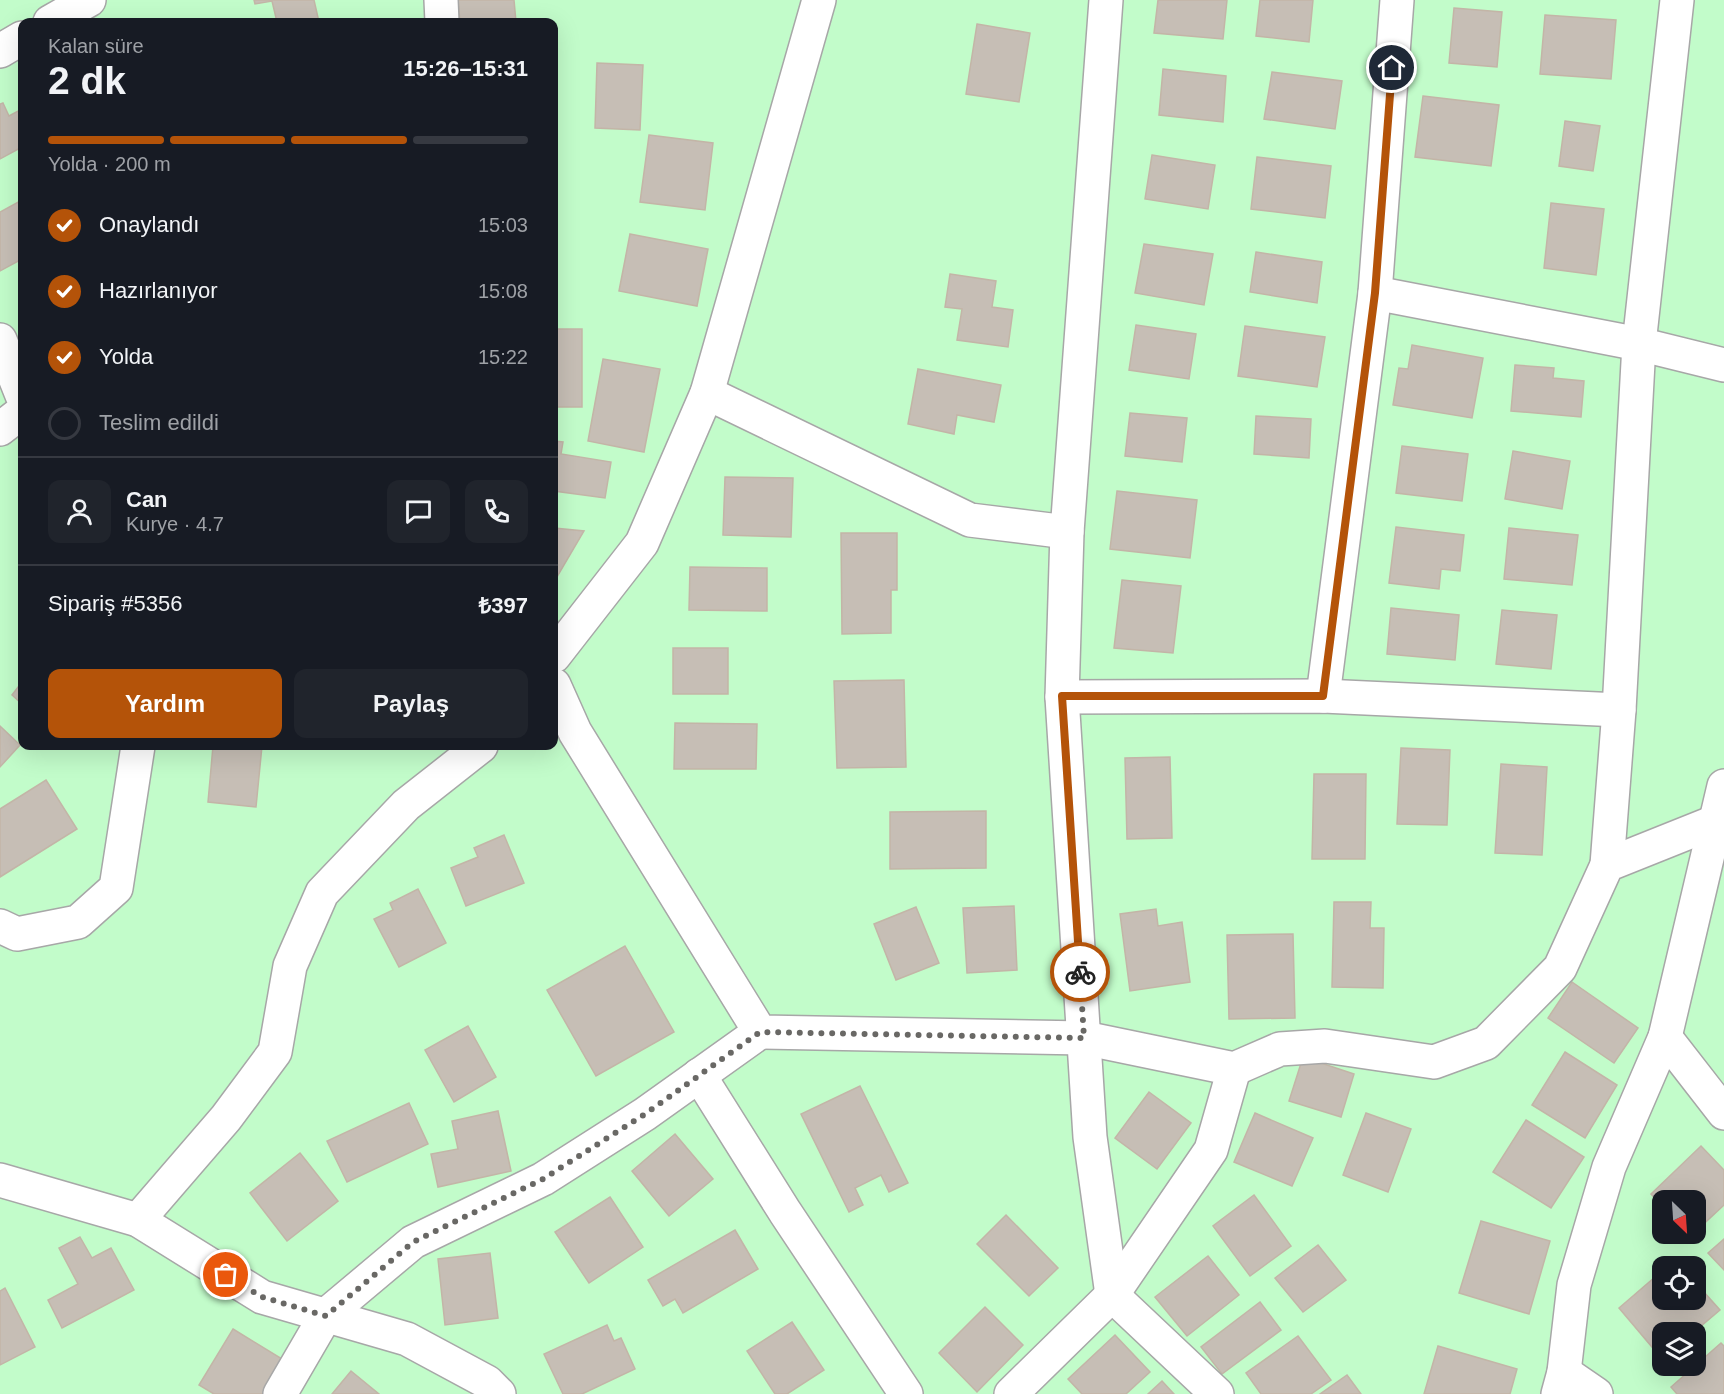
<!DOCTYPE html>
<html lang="tr">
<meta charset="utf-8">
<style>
:root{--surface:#171b24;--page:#20242c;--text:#f1f3f6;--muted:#9ea1a6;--line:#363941;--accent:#b45309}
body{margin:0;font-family:Helvetica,sans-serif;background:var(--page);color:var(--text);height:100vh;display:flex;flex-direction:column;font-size:22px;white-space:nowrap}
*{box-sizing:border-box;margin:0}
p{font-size:20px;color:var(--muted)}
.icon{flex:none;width:33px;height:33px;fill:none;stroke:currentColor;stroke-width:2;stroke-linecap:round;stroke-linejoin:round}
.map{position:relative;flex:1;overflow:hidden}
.sheet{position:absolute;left:18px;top:18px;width:540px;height:732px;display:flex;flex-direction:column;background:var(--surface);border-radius:12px;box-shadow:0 6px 24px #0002}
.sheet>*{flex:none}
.needle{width:39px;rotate:155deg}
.buttons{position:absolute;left:1652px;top:1190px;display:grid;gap:12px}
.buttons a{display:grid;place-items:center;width:54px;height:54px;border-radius:12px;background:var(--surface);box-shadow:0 6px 24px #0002;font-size:30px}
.pin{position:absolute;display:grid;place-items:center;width:51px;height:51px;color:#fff;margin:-26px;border:3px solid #fff;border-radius:50%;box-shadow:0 2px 6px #0007}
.courier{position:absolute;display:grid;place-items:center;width:60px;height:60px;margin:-30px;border:4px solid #b45309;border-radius:50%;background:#fff;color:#222;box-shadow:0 2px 8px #0007}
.headline em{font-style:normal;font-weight:700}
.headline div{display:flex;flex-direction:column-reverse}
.headline{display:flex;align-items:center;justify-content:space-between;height:102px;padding:0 30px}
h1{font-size:39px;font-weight:700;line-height:45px}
.bar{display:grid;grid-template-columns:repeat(4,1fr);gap:9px 6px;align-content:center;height:72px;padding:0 30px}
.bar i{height:8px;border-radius:4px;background:var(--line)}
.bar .active{background:var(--accent)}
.bar p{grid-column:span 4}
.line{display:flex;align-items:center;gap:15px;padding:0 30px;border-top:2px solid var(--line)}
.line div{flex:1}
.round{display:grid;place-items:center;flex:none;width:63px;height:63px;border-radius:12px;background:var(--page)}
ol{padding:0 30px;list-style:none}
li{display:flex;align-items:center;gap:18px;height:66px}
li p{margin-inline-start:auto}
li .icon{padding:6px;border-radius:50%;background:var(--accent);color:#fff;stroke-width:4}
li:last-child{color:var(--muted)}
li i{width:33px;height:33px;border:3px solid var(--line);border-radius:50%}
.action{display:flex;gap:12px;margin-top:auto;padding:12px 30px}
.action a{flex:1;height:69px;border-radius:12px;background:var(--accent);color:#fff;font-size:24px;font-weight:700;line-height:69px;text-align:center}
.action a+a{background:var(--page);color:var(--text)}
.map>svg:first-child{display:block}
.park{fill:#c2fcca;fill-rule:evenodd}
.building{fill:#c6beb5;stroke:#c3b5a7;stroke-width:1.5}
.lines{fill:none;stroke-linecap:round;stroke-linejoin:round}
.minor-casing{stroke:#a7a7a7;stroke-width:36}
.minor{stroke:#fff;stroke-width:33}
.done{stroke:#696865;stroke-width:6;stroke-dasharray:0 10.8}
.route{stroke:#b45309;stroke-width:8}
</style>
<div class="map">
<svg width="1724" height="1394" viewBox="0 0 1724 1394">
<rect width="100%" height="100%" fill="#f1eee6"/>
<!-- park -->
<path class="park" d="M 0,0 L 1724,0 L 1724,1394 L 0,1394 ZM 22,22 L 554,22 L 554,746 L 22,746 ZM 1662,1200 L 1695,1200 L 1695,1233 L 1662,1233 ZM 1662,1266 L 1695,1266 L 1695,1299 L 1662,1299 ZM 1662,1332 L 1695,1332 L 1695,1365 L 1662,1365 Z"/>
<!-- building -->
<g class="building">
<polygon points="254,0 314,0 319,22 277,22 272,1 255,4"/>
<polygon points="458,0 514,0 516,22 460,22"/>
<polygon points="1158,0 1227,0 1223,39 1154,33"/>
<polygon points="1260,0 1313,0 1309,42 1256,36"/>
<polygon points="1454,8 1502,12 1497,67 1449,63"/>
<polygon points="1545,15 1616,20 1611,79 1540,74"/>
<polygon points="977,24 1030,33 1019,102 966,94"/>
<polygon points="597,63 643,65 640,130 595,128"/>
<polygon points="1163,69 1226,76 1223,122 1159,115"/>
<polygon points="1272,72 1342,81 1335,129 1264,119"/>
<polygon points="1423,96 1499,105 1491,166 1415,157"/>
<polygon points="3,103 9,116 22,109 22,147 0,159 0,104"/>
<polygon points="1565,121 1600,126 1593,171 1559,166"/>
<polygon points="649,135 713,143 705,210 640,202"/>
<polygon points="1152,155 1215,165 1208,209 1145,199"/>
<polygon points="1257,157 1331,166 1325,218 1251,209"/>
<polygon points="22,200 22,259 0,271 0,212"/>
<polygon points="1551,203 1604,209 1596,275 1544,268"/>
<polygon points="630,234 708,249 697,306 619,291"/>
<polygon points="1144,244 1213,254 1204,305 1135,293"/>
<polygon points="1256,252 1322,262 1317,303 1250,292"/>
<polygon points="950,274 996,281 992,307 1013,310 1008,347 957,340 962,309 945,307"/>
<polygon points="1136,325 1196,334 1189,379 1129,370"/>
<polygon points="1245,326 1325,337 1317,387 1238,376"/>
<rect x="554" y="329" width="28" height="78"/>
<polygon points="1412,345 1483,358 1472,418 1393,405 1399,368 1408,369"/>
<polygon points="603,359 660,369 644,452 588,441"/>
<polygon points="1515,365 1554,368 1553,378 1584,381 1581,417 1511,411"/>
<polygon points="918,369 1001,385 994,422 957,415 954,434 908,424"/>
<polygon points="1130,413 1187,418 1182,462 1125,456"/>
<polygon points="1256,416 1311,419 1309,458 1254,454"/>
<polygon points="554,441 563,442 561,454 611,462 605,498 554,491"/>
<polygon points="1402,446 1468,454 1462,501 1396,493"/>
<polygon points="1513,451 1570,461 1562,509 1505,499"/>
<polygon points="725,477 793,478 791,537 723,535"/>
<polygon points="1117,491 1197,500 1190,558 1110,549"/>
<polygon points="1396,527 1464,535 1460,571 1441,569 1439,589 1389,583"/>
<polygon points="554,528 584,531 554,582"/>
<polygon points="1509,528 1578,535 1572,585 1504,579"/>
<polygon points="841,533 897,533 897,590 891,590 891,633 842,634"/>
<polygon points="690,567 767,568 767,611 689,610"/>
<polygon points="1122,580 1181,586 1173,653 1114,648"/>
<polygon points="1391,608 1459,615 1455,660 1387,654"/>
<polygon points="1502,610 1557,615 1551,669 1496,664"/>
<rect x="673" y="648" width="55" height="46"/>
<polygon points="904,680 906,767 837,768 834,681"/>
<polygon points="22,682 22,704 12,695"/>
<polygon points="675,723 757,724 756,769 674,769"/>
<polygon points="0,726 20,745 0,767"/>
<polygon points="213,746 262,746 256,807 208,802"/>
<polygon points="1401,748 1450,750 1447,825 1397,824"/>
<polygon points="1170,757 1172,838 1127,839 1125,758"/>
<polygon points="1501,764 1547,767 1542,855 1495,853"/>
<polygon points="1314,774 1366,774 1365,859 1312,859"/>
<polygon points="46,780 77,829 0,877 0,809"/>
<polygon points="986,811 986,868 890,869 890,812"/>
<polygon points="504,835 524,883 466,906 451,868 478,857 474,848"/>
<polygon points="418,889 446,943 399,967 374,919 393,910 390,903"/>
<polygon points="1334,902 1371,902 1370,928 1384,928 1383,988 1332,987"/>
<polygon points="1014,906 1017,970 967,973 963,908"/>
<polygon points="916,907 939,963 896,980 874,924"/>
<polygon points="1156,909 1158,926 1182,922 1190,982 1130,991 1120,914"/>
<polygon points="1293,934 1295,1018 1229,1019 1227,935"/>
<polygon points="625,946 674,1032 596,1076 547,990"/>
<polygon points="1572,982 1638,1028 1614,1063 1548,1018"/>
<polygon points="468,1026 496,1077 454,1102 425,1050"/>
<polygon points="1565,1052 1617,1085 1585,1138 1532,1105"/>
<polygon points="1303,1057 1354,1074 1341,1117 1289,1101"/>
<polygon points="860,1086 908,1183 889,1192 881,1175 855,1188 863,1205 849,1212 801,1114"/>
<polygon points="1149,1092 1191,1123 1157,1169 1115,1138"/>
<polygon points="409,1103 428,1144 347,1182 327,1141"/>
<polygon points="498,1111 511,1171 438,1187 431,1154 458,1149 452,1121"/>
<polygon points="1255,1113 1313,1138 1292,1186 1234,1162"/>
<polygon points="1366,1113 1411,1129 1388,1192 1343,1175"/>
<polygon points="1526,1120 1584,1157 1551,1208 1493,1172"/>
<polygon points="675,1134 713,1179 669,1216 632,1171"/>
<polygon points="1701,1146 1724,1170 1724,1205 1695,1232 1695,1200 1662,1200 1662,1206 1651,1194"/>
<polygon points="300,1153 338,1201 287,1241 250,1193"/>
<polygon points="1254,1195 1291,1246 1250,1276 1213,1226"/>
<polygon points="610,1197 643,1247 589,1283 555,1232"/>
<polygon points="1006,1215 1058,1268 1029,1296 977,1244"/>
<polygon points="1481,1221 1550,1241 1529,1314 1459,1293"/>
<polygon points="735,1230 758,1269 683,1313 675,1299 663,1306 648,1280"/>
<polygon points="80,1237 92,1258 111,1248 134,1290 62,1328 48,1300 78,1284 59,1248"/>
<polygon points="1724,1239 1724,1270 1708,1253"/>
<polygon points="1318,1245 1346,1280 1303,1312 1275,1278"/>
<polygon points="490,1253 498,1318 445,1325 438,1259"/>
<polygon points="1208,1256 1239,1295 1187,1336 1155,1297"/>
<polygon points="1676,1259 1682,1266 1668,1266"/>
<polygon points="1662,1271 1662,1299 1695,1299 1695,1282 1720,1310 1694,1332 1662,1332 1662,1359 1619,1308"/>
<polygon points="5,1288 35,1347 0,1365 0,1291"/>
<polygon points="1260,1302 1281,1330 1222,1374 1201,1347"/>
<polygon points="985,1307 1023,1345 977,1392 939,1353"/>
<polygon points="792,1322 824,1370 787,1394 775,1394 747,1351"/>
<polygon points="607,1325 614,1341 621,1338 635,1369 582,1394 563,1394 544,1354"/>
<polygon points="233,1329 287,1362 267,1394 214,1394 199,1385"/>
<polygon points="1115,1335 1150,1372 1126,1394 1082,1394 1068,1379"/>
<polygon points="1298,1336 1331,1380 1311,1394 1261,1394 1246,1373"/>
<polygon points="1721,1343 1724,1346 1724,1394 1677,1394 1671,1387"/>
<polygon points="1438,1346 1517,1369 1510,1394 1424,1394"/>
<polygon points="351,1371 379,1394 332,1394"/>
<polygon points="1347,1375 1361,1394 1320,1394"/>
<polygon points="1162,1381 1174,1394 1148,1394"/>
</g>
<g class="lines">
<defs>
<g id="minor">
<polyline points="441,0 442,22"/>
<polyline points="1106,0 1067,532 1062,697 1090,1137 1112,1295 1217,1394"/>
<polyline points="50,22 89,0"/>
<polyline points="0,51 22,38"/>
<polyline points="1375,293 1639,344 1724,365"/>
<polyline points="0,340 22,395"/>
<polyline points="707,393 970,520 1067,532"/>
<polyline points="0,429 22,412"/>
<polyline points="554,656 642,543 707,393 819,0"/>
<polyline points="554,685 575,732 760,1032 1084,1038 1234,1069 1280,1049 1325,1046 1434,1062 1486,1043 1560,968 1607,865 1717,821 1724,821"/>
<polyline points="1323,696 1375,293 1397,0"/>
<polyline points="1062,697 1323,696 1619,710"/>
<polyline points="1607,865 1619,710 1639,344 1677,0"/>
<polyline points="0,926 17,934 78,922 116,888 138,746"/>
<polyline points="1665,1037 1724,1113"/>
<polyline points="699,1075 785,1212 906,1394"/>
<polyline points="0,1180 138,1220 262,1297 407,1339 487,1382 499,1394"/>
<polyline points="138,1220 226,1118 275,1052 290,966 322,893 406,805 481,746"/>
<polyline points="1564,1372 1596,1394"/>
<polyline points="280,1394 326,1315 413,1242 543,1179 645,1114 760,1032"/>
<polyline points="1011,1394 1112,1295 1211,1150 1234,1069"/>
<polyline points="1558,1394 1564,1372 1574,1285 1609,1167 1665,1037 1724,786"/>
</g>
</defs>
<!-- minor casing -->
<use href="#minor" class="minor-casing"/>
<!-- minor -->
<use href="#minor" class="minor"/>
</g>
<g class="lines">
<!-- done -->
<polyline class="done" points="226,1275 262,1297 326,1316 413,1242 543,1179 645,1114 760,1032 1084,1038 1080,972"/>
<!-- route -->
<polyline class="route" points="1080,972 1062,696 1323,696 1375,293 1392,68"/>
</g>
</svg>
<div class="buttons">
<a><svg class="needle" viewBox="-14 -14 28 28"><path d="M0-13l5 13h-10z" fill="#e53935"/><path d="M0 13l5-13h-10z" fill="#9ea1a6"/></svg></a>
<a><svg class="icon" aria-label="locate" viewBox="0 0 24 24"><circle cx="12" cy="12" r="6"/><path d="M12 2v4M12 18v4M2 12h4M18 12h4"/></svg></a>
<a><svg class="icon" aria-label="layers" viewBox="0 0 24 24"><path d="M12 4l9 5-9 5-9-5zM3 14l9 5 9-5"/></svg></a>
</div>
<div class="pin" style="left:226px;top:1275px;background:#ea580c"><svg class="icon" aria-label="bag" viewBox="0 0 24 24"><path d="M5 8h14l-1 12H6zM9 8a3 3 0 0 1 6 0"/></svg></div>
<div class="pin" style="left:1392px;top:68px;background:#1f2937"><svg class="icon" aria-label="home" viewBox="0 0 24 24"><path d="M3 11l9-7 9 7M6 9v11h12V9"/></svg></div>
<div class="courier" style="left:1080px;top:972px"><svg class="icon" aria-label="bike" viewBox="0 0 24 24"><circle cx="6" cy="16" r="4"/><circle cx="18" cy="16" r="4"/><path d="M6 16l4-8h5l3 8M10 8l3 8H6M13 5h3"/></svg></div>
<section class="sheet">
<div class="headline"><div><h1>2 dk</h1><p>Kalan süre</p></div><em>15:26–15:31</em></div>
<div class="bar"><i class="active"></i><i class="active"></i><i class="active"></i><i></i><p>Yolda · 200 m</p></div>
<ol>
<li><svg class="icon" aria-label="check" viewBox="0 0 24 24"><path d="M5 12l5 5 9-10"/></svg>Onaylandı<p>15:03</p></li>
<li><svg class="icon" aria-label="check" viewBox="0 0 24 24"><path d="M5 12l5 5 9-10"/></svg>Hazırlanıyor<p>15:08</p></li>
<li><svg class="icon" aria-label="check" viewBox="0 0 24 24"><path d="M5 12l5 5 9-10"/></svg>Yolda<p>15:22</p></li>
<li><i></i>Teslim edildi</li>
</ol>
<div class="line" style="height:108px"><a class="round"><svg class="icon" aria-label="person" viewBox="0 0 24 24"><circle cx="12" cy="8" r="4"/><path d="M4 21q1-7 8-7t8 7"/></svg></a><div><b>Can</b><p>Kurye · 4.7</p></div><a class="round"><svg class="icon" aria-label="chat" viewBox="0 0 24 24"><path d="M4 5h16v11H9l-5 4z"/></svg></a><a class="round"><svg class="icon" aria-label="phone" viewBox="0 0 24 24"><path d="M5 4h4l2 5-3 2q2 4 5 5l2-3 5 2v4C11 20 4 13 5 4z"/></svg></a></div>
<div class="line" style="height:78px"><div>Sipariş #5356</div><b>₺397</b></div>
<div class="action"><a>Yardım</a><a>Paylaş</a></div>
</section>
</div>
